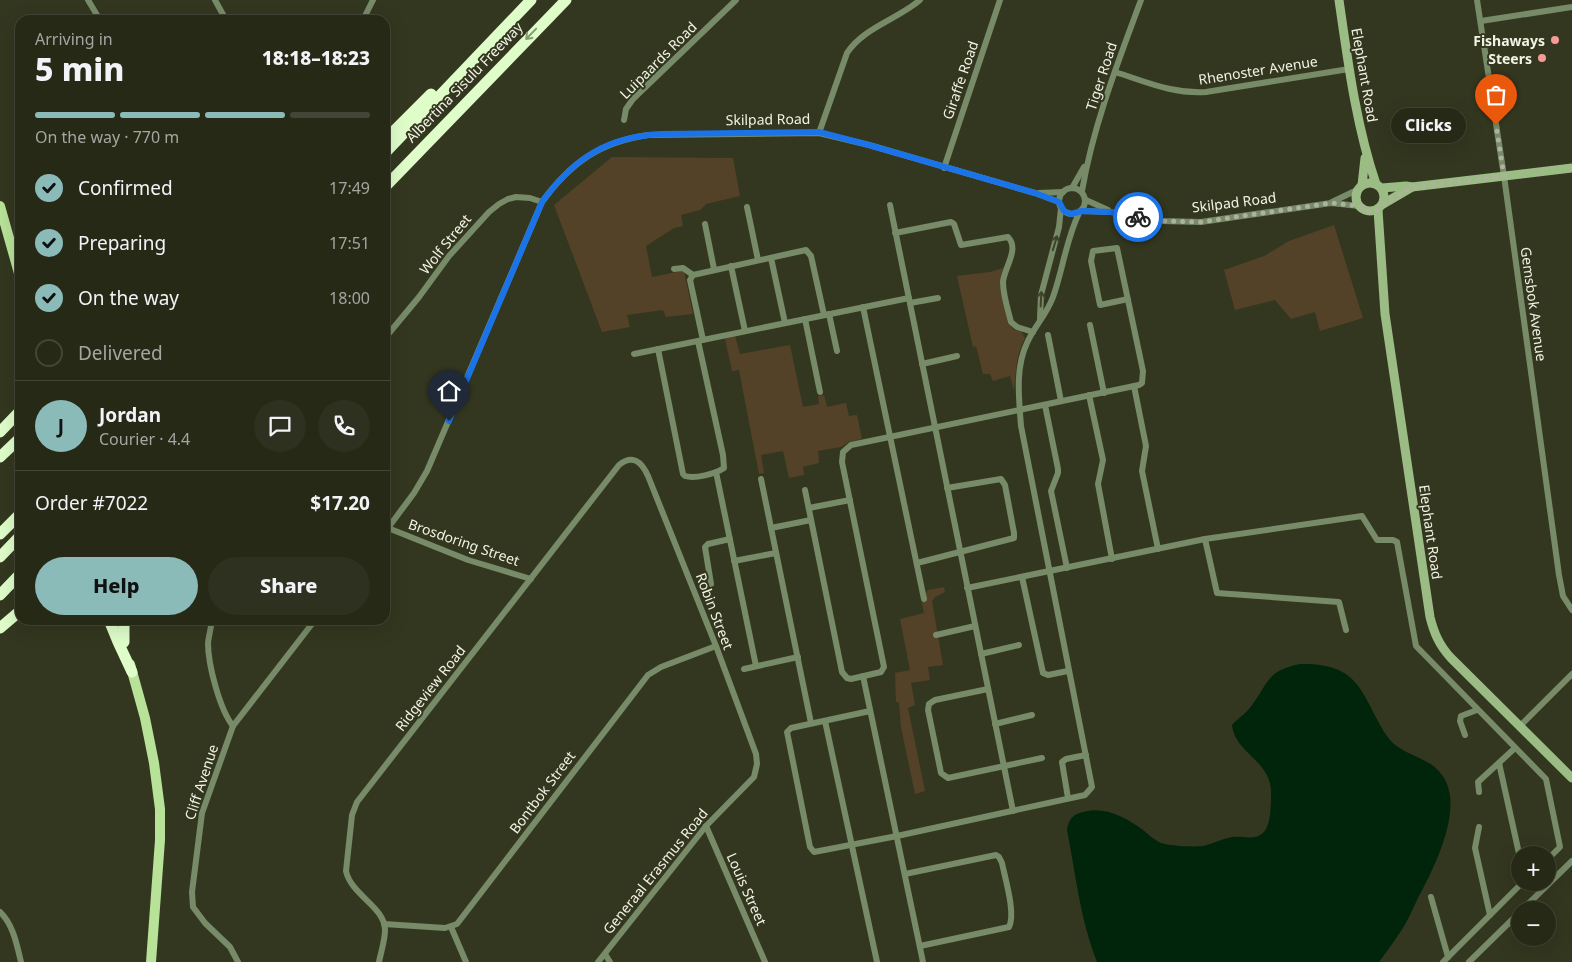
<!DOCTYPE html>
<meta charset="utf-8">
<style>
:root{--surface:#272917;--page:#2f3120;--text:#f1f3f6;--muted:#a4a6a1;--line:#434536;--accent:#8bbbb9}
body{margin:0;font-family:"Noto Sans",sans-serif;background:var(--page);color:var(--text);height:100vh;display:flex;flex-direction:column;font-size:19px;white-space:nowrap}
*{box-sizing:border-box;margin:0}
p{font-size:16px;color:var(--muted)}
.icon{flex:none;width:28px;height:28px;fill:none;stroke:currentColor;stroke-width:2;stroke-linecap:round;stroke-linejoin:round}
.map{position:relative;flex:1;overflow:hidden}
.details{position:absolute;left:15px;top:15px;width:375px;height:610px;display:flex;flex-direction:column;background:var(--surface);border-radius:15px;box-shadow:0 5px 20px #0002,0 0 0 1px var(--line)}
.details>*{flex:none}
.fabs{position:absolute;left:1511px;top:846px;display:grid;gap:10px}
.fabs a{display:grid;place-items:center;width:45px;height:45px;border-radius:50%;background:var(--surface);box-shadow:0 5px 20px #0002,0 0 0 1px var(--line);font-size:25px}
.pin{position:absolute;display:grid;place-items:center;width:42px;height:42px;color:#fff;margin:-51px -21px;border-radius:50% 50% 50% 0;rotate:-45deg;box-shadow:0 0 5px #0007}
.pin .icon{rotate:45deg}
.courier{position:absolute;display:grid;place-items:center;width:50px;height:50px;margin:-25px;border:4px solid #1a73e8;border-radius:50%;background:#fff;color:#222;box-shadow:0 1px 6px #0007}
.bubble{position:absolute;height:35px;border-radius:18px;background:var(--surface);box-shadow:0 5px 20px #0002,0 0 0 1px var(--line);font-size:16px;font-weight:800;line-height:35px;text-align:center}
.overview em{font-style:normal;font-weight:800}
.overview div{display:flex;flex-direction:column-reverse}
.overview{display:flex;align-items:center;justify-content:space-between;height:85px;padding:0 20px}
h1{font-size:32px;font-weight:800;line-height:38px}
.bar{display:grid;grid-template-columns:repeat(4,1fr);gap:8px 5px;align-content:center;height:60px;padding:0 20px}
.bar i{height:6px;border-radius:4px;background:var(--line)}
.bar .current{background:var(--accent)}
.bar p{grid-column:span 4}
.line{display:flex;align-items:center;gap:12px;padding:0 20px;border-top:1px solid var(--line)}
.line div{flex:1}
.round{display:grid;place-items:center;flex:none;width:52px;height:52px;border-radius:26px;background:var(--page)}
ol{padding:0 20px;list-style:none}
li{display:flex;align-items:center;gap:15px;height:55px}
li p{margin-inline-start:auto}
li .icon{padding:5px;border-radius:50%;background:var(--accent);color:#111;stroke-width:4}
li:last-child{color:var(--muted)}
li i{width:28px;height:28px;border:2px solid var(--line);border-radius:50%}
.button{display:flex;gap:10px;margin-top:auto;padding:10px 20px}
.button a{flex:1;height:58px;border-radius:30px;background:var(--accent);color:#111;font-size:20px;font-weight:800;line-height:58px;text-align:center}
.button a+a{background:var(--page);color:var(--text)}
.map>svg:first-child{display:block}
.green{fill:#534227}
.water{fill:#00250b}
.lines{fill:none;stroke-linecap:round;stroke-linejoin:round}
.street{stroke:#778b68;stroke-width:6}
.secondary{stroke:#9bbc84;stroke-width:9}
.primary{stroke:#b7e298;stroke-width:10}
.highway{stroke:#defdc9;stroke-width:11}
.oneway{stroke:#899a74}
.oneway2{stroke:#3e442a}
.done{stroke:#afb19f;stroke-width:5;stroke-dasharray:0 9}
.route{stroke:#1a73e8;stroke-width:6}
.poi-dot{fill:#f59b96;stroke:#34371f;stroke-width:2}
.labels{text-anchor:middle;dominant-baseline:central;stroke-width:4;stroke-linejoin:round;paint-order:stroke}
.poi-label{font-size:14px;font-weight:bold;fill:#f1f3e4;stroke:#34371f;text-anchor:end}
.street-label{font-size:14px;fill:#f1f3e4;stroke:#34371f}
</style>
<div class="map">
<svg width="1572" height="962" viewBox="0 0 1572 962">
<rect width="100%" height="100%" fill="#34371f"/>
<!-- green -->
<g class="green">
<polygon points="612,157 733,158 740,196 706,204 700,210 681,215 683,226 674,228 646,246 652,277 681,271 684,271 693,314 666,317 663,310 627,315 630,327 602,332 554,205"/>
<polygon points="1334,225 1363,318 1320,331 1315,312 1291,319 1275,300 1235,310 1224,270 1264,256 1289,241"/>
<path d="M 1003,268 L 1000,282 L 1008,323 L 1014,330 L 1021,331 L 1025,338 C 1016,354 1016,372 1014,391 L 1010,376 L 993,381 L 990,374 L 983,374 L 976,346 L 973,347 L 957,276 L 990,272 Z"/>
<polygon points="735,336 740,354 790,345 803,407 819,404 818,396 824,395 827,407 846,403 849,416 857,415 862,439 849,442 841,447 818,451 819,463 803,467 804,475 789,478 783,451 761,455 764,473 759,474 739,370 732,371 725,339"/>
<polygon points="944,587 945,592 935,597 932,601 943,665 928,667 930,680 911,683 915,705 908,708 925,791 915,794 901,727 899,702 896,702 895,673 910,670 900,619 924,613 921,599 928,590"/>
</g>
<!-- water -->
<path class="water" d="M 1300,664 C 1362,663 1360,694 1387,736 C 1400,756 1428,755 1442,775 C 1466,807 1433,870 1417,900 C 1412,911 1407,922 1401,931 C 1394,942 1386,952 1379,962 L 1097,962 C 1080,918 1076,876 1067,830 C 1068,820 1073,814 1083,812 C 1105,806 1125,817 1143,830 C 1148,834 1154,840 1161,843 C 1169,846 1194,847 1203,846 C 1213,844 1221,839 1232,837 C 1244,836 1255,841 1264,832 C 1271,824 1271,804 1271,795 C 1273,761 1235,754 1232,725 C 1237,719 1244,715 1249,709 C 1269,684 1265,671 1300,664 Z"/>
<g class="lines">
<!-- street -->
<g class="street">
<polyline points="88,0 100,20"/>
<polyline points="215,0 226,20"/>
<polyline points="1477,0 1504,176 1559,575 1563,596 1572,610"/>
<polyline points="363,20 373,0"/>
<polyline points="1481,21 1572,7"/>
<path d="M 1115,72 C 1147,82 1172,94 1206,92 L 1349,69"/>
<polyline points="624,120 626,109 633,99 736,0"/>
<path d="M 819,133 L 847,53 C 863,28 898,19 920,0"/>
<polyline points="944,168 1000,0"/>
<circle cx="1072" cy="201" r="13"/>
<polyline points="1072,188 1084,167"/>
<path d="M 1082,191 C 1093,126 1118,62 1141,0"/>
<polyline points="1039,193 1063,192"/>
<polyline points="1086,200 1108,210"/>
<polyline points="1332,202 1357,190"/>
<polyline points="890,205 1013,811"/>
<polyline points="747,207 758,260"/>
<polyline points="1082,211 1111,212 1161,221 1201,222 1331,203 1359,206"/>
<polyline points="705,224 714,269"/>
<path d="M 895,233 L 951,222 L 954,224 L 961,245 L 1008,237 C 1020,249 1004,268 1003,282 C 1003,295 1008,310 1011,322 L 1017,327 L 1033,332"/>
<polyline points="771,258 785,323"/>
<polyline points="731,266 745,331"/>
<polyline points="674,269 683,268 693,275"/>
<polyline points="910,303 938,298"/>
<polyline points="863,307 924,599"/>
<polyline points="829,314 837,351"/>
<polyline points="1040,318 1041,295 1059,227 1061,208"/>
<polyline points="805,319 820,392"/>
<polyline points="1090,325 1104,393"/>
<polyline points="1048,335 1061,401"/>
<polyline points="385,338 419,297 449,256 489,212 499,204 508,199 516,197 530,198 542,202"/>
<polyline points="703,340 690,280 693,275 806,250 811,256 824,315"/>
<path d="M 658,349 L 683,474 L 685,476 C 695,479 715,474 724,468 L 723,455 L 698,341"/>
<polyline points="634,354 909,298"/>
<polyline points="922,364 957,356"/>
<polyline points="1134,386 1146,446 1142,471 1158,549"/>
<polyline points="1089,395 1103,460 1098,484 1112,559"/>
<polyline points="1045,405 1058,469 1058,473 1051,491 1067,568"/>
<polyline points="716,472 756,666"/>
<polyline points="761,479 811,723"/>
<polyline points="805,490 842,672 847,678 851,679 881,672 884,667 842,462 843,452 851,445 1139,385 1142,383 1143,371 1117,248 1093,251 1091,261 1100,305 1128,299"/>
<polyline points="809,508 850,500"/>
<polyline points="388,528 468,560 531,579"/>
<polyline points="771,528 811,520"/>
<path d="M 385,532 L 414,493 L 427,471 L 542,202 C 570,163 600,142 648,135 L 819,133 L 869,145 L 1035,193 L 1059,202"/>
<polyline points="1205,539 1217,593 1339,602 1346,630"/>
<polyline points="734,561 776,553"/>
<polyline points="917,563 1014,538 1014,533 1005,485 1001,479 947,488"/>
<polyline points="1022,577 1043,673 1048,675 1068,671"/>
<polyline points="711,584 705,547 708,544 730,539"/>
<polyline points="967,588 1205,539 1362,516 1377,540 1393,540 1397,542 1416,646 1546,779 1560,847 1548,859"/>
<path d="M 212,620 C 211,628 209,635 208,643 C 208,665 220,710 233,726"/>
<polyline points="936,635 975,626"/>
<polyline points="981,654 1019,645"/>
<polyline points="744,669 798,657"/>
<polyline points="863,676 923,962"/>
<polyline points="988,689 935,700 929,704 928,710 941,773 948,778 1042,758"/>
<path d="M 870,711 L 791,728 L 787,732 L 810,847 L 814,852 L 897,836 L 1085,795 L 1092,787 L 1021,426 C 1019,399 1015,368 1027,343 C 1034,327 1047,314 1053,297 C 1063,269 1066,240 1079,213"/>
<polyline points="825,721 877,962"/>
<polyline points="995,724 1032,715"/>
<polyline points="1520,726 1572,674"/>
<polyline points="1465,735 1460,721 1461,716 1477,710"/>
<polyline points="1499,763 1520,858"/>
<polyline points="1479,792 1478,782 1515,748"/>
<polyline points="1068,798 1062,762 1066,759 1086,755"/>
<polyline points="706,826 765,962"/>
<polyline points="1479,827 1475,848 1490,915"/>
<path d="M 905,874 L 996,855 L 999,857 L 1002,863 C 1005,878 1016,914 1009,927 L 920,946"/>
<polyline points="1431,897 1448,957"/>
<polyline points="1522,910 1572,861"/>
<path d="M 0,912 C 13,924 17,945 21,962"/>
<polyline points="384,924 445,928 457,924 648,675 661,667 716,646"/>
<polyline points="451,927 466,962"/>
<polyline points="605,954 610,962"/>
<polyline points="238,962 230,947 205,923 193,907 192,892 202,813 233,726 315,620"/>
<path d="M 379,962 C 381,952 385,940 385,930 C 385,907 351,895 346,871 L 352,815 L 357,802 L 619,465 C 633,454 642,462 648,476 L 716,646 L 756,754 L 757,764 L 754,777 L 706,826 L 598,962"/>
<polyline points="1443,962 1523,882"/>
<polyline points="1469,962 1520,912"/>
</g>
<!-- secondary -->
<g class="secondary">
<path d="M 1339,0 C 1348,62 1356,125 1376,184"/>
<circle cx="1370" cy="197" r="14"/>
<polyline points="1362,185 1365,158"/>
<polyline points="1382,188 1406,186 1412,187 1572,168"/>
<polyline points="1383,204 1412,187"/>
<path d="M 1378,210 L 1385,314 L 1430,617 C 1434,633 1439,645 1451,658 L 1572,778"/>
</g>
<!-- primary -->
<g class="primary">
<polyline points="0,206 20,277"/>
<polyline points="117,620 122,636"/>
<polyline points="130,664 145,718 154,763 160,809 160,840 151,962"/>
</g>
<!-- highway -->
<g class="highway">
<polyline points="385,140 431,94"/>
<polyline points="385,153 531,0"/>
<polyline points="385,187 566,0"/>
<polyline points="0,432 20,411"/>
<polyline points="0,457 20,438"/>
<polyline points="0,534 20,514"/>
<polyline points="0,557 20,536"/>
<polyline points="0,595 20,574"/>
<polyline points="109,620 118,642 132,672"/>
<polyline points="0,628 20,611"/>
<polyline points="124,642 124,620"/>
</g>
</g>
<!-- one-way arrows -->
<defs><path id="oneway-shaft" d="M-6 0H5M1.5-3L5.5 0L1.5 3" fill="none" stroke-width="1.6" stroke-linecap="round" stroke-linejoin="round" transform="scale(1.25)"/></defs>
<use class="oneway" href="#oneway-shaft" transform="translate(531 34) rotate(134)"/>
<g class="oneway2">
<use href="#oneway-shaft" transform="translate(1055 243) rotate(-73)"/>
<use href="#oneway-shaft" transform="translate(1041 299) rotate(-87)"/>
</g>
<g class="lines">
<!-- done -->
<polyline class="done" points="1138,217 1162,221 1201,222 1331,203 1359,206 1371,212 1378,210 1383,204 1412,187 1504,176 1496,125"/>
<!-- route -->
<path class="route" d="M 449,421 L 542,202 C 574,158 608,136 663,134 L 819,132 L 869,145 L 1035,193 L 1059,202 L 1064,211 L 1071,214 L 1082,211 L 1111,212 L 1138,217"/>
</g>
<!-- markers -->
<g class="poi-dot">
<circle cx="1555" cy="40" r="5"/>
<circle cx="1542" cy="58" r="5"/>
</g>
<g class="labels">
<!-- poi labels -->
<g class="poi-label">
<text x="1545" y="40">Fishaways</text>
<text x="1532" y="58">Steers</text>
</g>
<!-- street labels -->
<g class="street-label">
<text transform="translate(658 60) rotate(-45)">Luipaards Road</text>
<text transform="translate(1258 70) rotate(-9)">Rhenoster Avenue</text>
<text transform="translate(1365 75) rotate(80)">Elephant Road</text>
<text transform="translate(1101 76) rotate(-72)">Tiger Road</text>
<text transform="translate(960 80) rotate(-71)">Giraffe Road</text>
<text transform="translate(464 82) rotate(-46)">Albertina Sisulu Freeway</text>
<text transform="translate(768 119) rotate(-1)">Skilpad Road</text>
<text transform="translate(1234 202) rotate(-7)">Skilpad Road</text>
<text transform="translate(445 244) rotate(-51)">Wolf Street</text>
<text transform="translate(1534 304) rotate(82)">Gemsbok Avenue</text>
<text transform="translate(1431 532) rotate(82)">Elephant Road</text>
<text transform="translate(464 542) rotate(19)">Brosdoring Street</text>
<text transform="translate(715 611) rotate(69)">Robin Street</text>
<text transform="translate(430 688) rotate(-52)">Ridgeview Road</text>
<text transform="translate(201 782) rotate(-72)">Cliff Avenue</text>
<text transform="translate(542 792) rotate(-53)">Bontbok Street</text>
<text transform="translate(655 871) rotate(-51)">Generaal Erasmus Road</text>
<text transform="translate(747 889) rotate(66)">Louis Street</text>
</g>
</g>
</svg>
<div class="fabs">
<a>+</a>
<a>−</a>
</div>
<div class="pin" style="left:1496px;top:125px;background:#ea580c"><svg class="icon" aria-label="bag" viewBox="0 0 24 24"><path d="M5 8h14l-1 12H6zM9 8a3 3 0 0 1 6 0"/></svg></div>
<div class="pin" style="left:449px;top:421px;background:#1f2937"><svg class="icon" aria-label="home" viewBox="0 0 24 24"><path d="M3 11l9-7 9 7M6 9v11h12V9"/></svg></div>
<div class="courier" style="left:1138px;top:217px"><svg class="icon" aria-label="bike" viewBox="0 0 24 24"><circle cx="6" cy="16" r="4"/><circle cx="18" cy="16" r="4"/><path d="M6 16l4-8h5l3 8M10 8l3 8H6M13 5h3"/></svg></div>
<div class="bubble" style="left:1391px;top:108px;width:75px">Clicks</div>
<section class="details">
<div class="overview"><div><h1>5 min</h1><p>Arriving in</p></div><em>18:18–18:23</em></div>
<div class="bar"><i class="current"></i><i class="current"></i><i class="current"></i><i></i><p>On the way · 770 m</p></div>
<ol>
<li><svg class="icon" aria-label="check" viewBox="0 0 24 24"><path d="M5 12l5 5 9-10"/></svg>Confirmed<p>17:49</p></li>
<li><svg class="icon" aria-label="check" viewBox="0 0 24 24"><path d="M5 12l5 5 9-10"/></svg>Preparing<p>17:51</p></li>
<li><svg class="icon" aria-label="check" viewBox="0 0 24 24"><path d="M5 12l5 5 9-10"/></svg>On the way<p>18:00</p></li>
<li><i></i>Delivered</li>
</ol>
<div class="line" style="height:90px"><b class="round" style="background:var(--accent);color:#111">J</b><div><b>Jordan</b><p>Courier · 4.4</p></div><a class="round"><svg class="icon" aria-label="chat" viewBox="0 0 24 24"><path d="M4 5h16v11H9l-5 4z"/></svg></a><a class="round"><svg class="icon" aria-label="phone" viewBox="0 0 24 24"><path d="M5 4h4l2 5-3 2q2 4 5 5l2-3 5 2v4C11 20 4 13 5 4z"/></svg></a></div>
<div class="line" style="height:65px"><div>Order #7022</div><b>$17.20</b></div>
<div class="button"><a>Help</a><a>Share</a></div>
</section>
</div>
